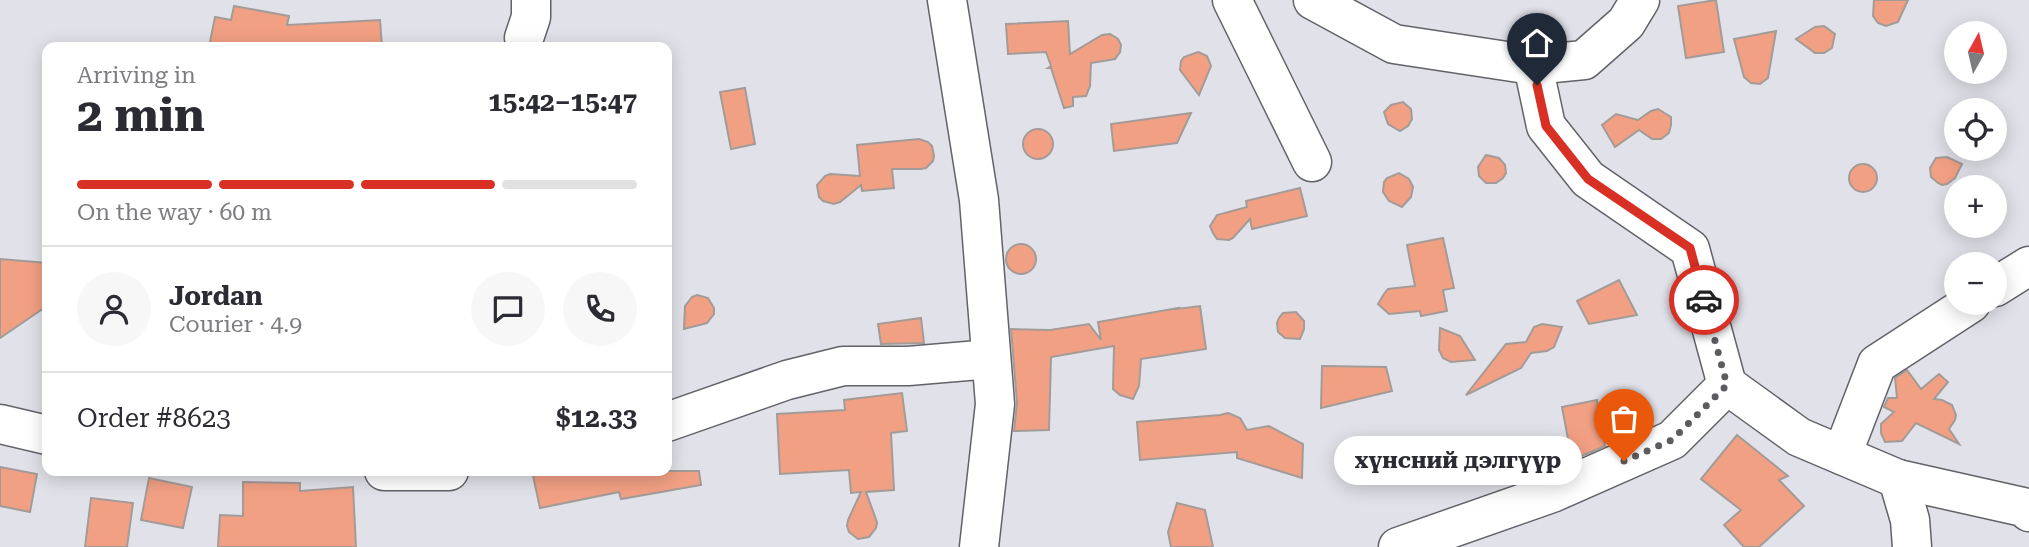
<!DOCTYPE html>
<meta charset="utf-8">
<style>
:root{--surface:#fff;--page:#f7f7f7;--text:#2b2b33;--muted:#7c7c81;--line:#e1e1e2;--accent:#d93025}
body{margin:0;font-family:"Roboto Serif",serif;background:var(--page);color:var(--text);height:100vh;display:flex;flex-direction:column;font-size:26px;white-space:nowrap}
*{box-sizing:border-box;margin:0}
p{font-size:23px;color:var(--muted)}
.icon{flex:none;width:38px;height:38px;fill:none;stroke:currentColor;stroke-width:2;stroke-linecap:round;stroke-linejoin:round}
.map{position:relative;flex:1;overflow:hidden}
.panel{position:absolute;left:42px;top:42px;width:630px;height:434px;display:flex;flex-direction:column;background:var(--surface);border-radius:14px;box-shadow:0 4px 18px #0003}
.panel>*{flex:none}
.needle{width:46px;rotate:8deg}
.controls{position:absolute;left:1944px;top:21px;display:grid;gap:14px}
.controls a{display:grid;place-items:center;width:63px;height:63px;border-radius:50%;background:var(--surface);box-shadow:0 4px 18px #0003;font-size:35px}
.pin{position:absolute;display:grid;place-items:center;width:60px;height:60px;color:#fff;margin:-72px -30px;border-radius:50% 50% 50% 0;rotate:-45deg;box-shadow:0 0 7px #0007}
.pin .icon{rotate:45deg}
.courier{position:absolute;display:grid;place-items:center;width:70px;height:70px;margin:-35px;border:5px solid #d93025;border-radius:50%;background:#fff;color:#222;box-shadow:0 2px 9px #0007}
.bubble{position:absolute;height:49px;border-radius:24px;background:var(--surface);box-shadow:0 4px 18px #0003;font-size:23px;font-weight:700;line-height:49px;text-align:center}
.overview em{font-style:normal;font-weight:700}
.overview div{display:flex;flex-direction:column-reverse}
.overview{display:flex;align-items:center;justify-content:space-between;height:119px;padding:0 35px}
h1{font-size:46px;font-weight:700;line-height:52px}
.bar{display:grid;grid-template-columns:repeat(4,1fr);gap:10px 7px;align-content:center;height:84px;padding:0 35px}
.bar i{height:9px;border-radius:5px;background:var(--line)}
.bar .selected{background:var(--accent)}
.bar p{grid-column:span 4}
.line{display:flex;align-items:center;gap:18px;padding:0 35px;border-top:2px solid var(--line)}
.line div{flex:1}
.round{display:grid;place-items:center;flex:none;width:74px;height:74px;border-radius:37px;background:var(--page)}
.map>svg:first-child{display:block}
.building{fill:#f2a084;stroke:#a39b98;stroke-width:2}
.lines{fill:none;stroke-linecap:round;stroke-linejoin:round}
.minor-casing{stroke:#626269;stroke-width:41}
.minor{stroke:#fff;stroke-width:38}
.done{stroke:#5b5b60;stroke-width:7;stroke-dasharray:0 12.6}
.route{stroke:#d93025;stroke-width:9}
</style>
<div class="map">
<svg width="2029" height="547" viewBox="0 0 2029 547">
<rect width="100%" height="100%" fill="#e1e2e9"/>
<!-- building -->
<g class="building">
<polygon points="1716,0 1724,52 1686,58 1678,6"/>
<polygon points="1874,0 1908,0 1898,22 1886,26 1878,23 1873,16"/>
<polygon points="234,6 289,16 287,25 380,20 382,47 209,47 215,17 231,20"/>
<polygon points="1068,21 1070,54 1102,35 1110,34 1118,39 1121,45 1120,52 1115,59 1091,63 1090,86 1086,96 1073,97 1073,106 1064,108 1051,68 1048,68 1051,66 1046,52 1008,54 1006,24"/>
<polygon points="1824,26 1835,34 1832,48 1824,53 1815,53 1796,39 1815,27"/>
<polygon points="1776,31 1768,78 1760,84 1751,83 1744,77 1734,39"/>
<polygon points="1198,52 1207,56 1211,66 1199,95 1180,70 1181,61 1184,57"/>
<polygon points="745,88 755,144 731,149 720,92"/>
<polygon points="1403,102 1411,109 1412,119 1408,126 1400,131 1388,124 1384,112 1391,105"/>
<polygon points="1658,109 1671,117 1671,125 1669,133 1661,139 1652,139 1639,130 1615,147 1602,125 1616,114 1638,120 1651,111"/>
<polygon points="1191,113 1177,143 1114,151 1111,124"/>
<circle cx="1038" cy="144" r="15"/>
<polygon points="919,139 928,142 932,146 934,156 933,161 926,168 921,169 892,169 894,188 862,191 861,185 840,202 834,204 823,201 819,197 817,185 825,176 830,174 860,176 857,145"/>
<polygon points="1486,155 1499,158 1505,165 1506,173 1503,178 1496,183 1486,183 1479,176 1478,167"/>
<polygon points="1947,157 1962,164 1955,178 1947,184 1942,185 1938,183 1931,177 1930,168 1936,158"/>
<circle cx="1863" cy="178" r="14"/>
<polygon points="1399,173 1409,179 1413,187 1411,197 1402,207 1389,201 1383,192 1384,182 1387,178"/>
<polygon points="1300,188 1307,216 1252,229 1250,219 1233,238 1229,240 1217,239 1213,233 1210,226 1217,215 1247,207 1246,201"/>
<polygon points="1443,238 1454,288 1443,290 1447,311 1421,316 1420,311 1389,314 1378,304 1384,294 1388,289 1415,286 1407,245"/>
<circle cx="1021" cy="259" r="15"/>
<polygon points="0,259 47,263 47,306 0,338"/>
<polygon points="1619,280 1637,315 1589,324 1577,301"/>
<polygon points="697,295 708,298 714,308 714,314 707,323 684,329 685,306 692,297"/>
<polygon points="1200,306 1206,349 1141,359 1139,386 1133,399 1120,395 1113,389 1114,346 1051,357 1049,430 1014,431 1017,403 1011,329 1050,330 1089,324 1101,340 1098,322 1178,308 1177,309"/>
<polygon points="1296,312 1304,321 1304,329 1300,339 1285,338 1278,332 1277,323 1279,318 1283,313"/>
<polygon points="921,318 924,343 881,344 878,324"/>
<polygon points="1542,324 1562,327 1554,347 1547,351 1531,353 1521,368 1466,395 1506,344 1526,342 1534,327"/>
<polygon points="1440,328 1460,336 1475,360 1451,362 1443,358 1439,350"/>
<polygon points="1322,366 1386,367 1392,391 1321,408"/>
<polygon points="1907,370 1921,389 1939,374 1948,382 1934,399 1942,400 1952,405 1956,415 1955,420 1949,429 1959,444 1916,423 1902,441 1885,442 1881,433 1881,424 1894,412 1884,407 1888,398 1897,398 1895,378"/>
<polygon points="902,393 907,431 891,433 894,490 866,492 877,522 876,528 869,537 858,539 849,532 847,526 848,520 861,492 851,493 849,470 780,474 777,414 845,410 844,400"/>
<polygon points="1597,400 1598,406 1620,400 1631,404 1635,414 1634,418 1629,426 1604,438 1605,446 1572,460 1562,407"/>
<polygon points="1228,413 1240,418 1247,430 1269,426 1303,444 1302,478 1237,458 1237,452 1140,460 1137,422 1220,415"/>
<polygon points="1737,435 1788,476 1779,480 1804,506 1759,547 1744,547 1724,525 1741,510 1701,479"/>
<polygon points="0,467 37,474 30,512 0,506"/>
<polygon points="532,471 699,471 701,485 621,499 619,492 540,508"/>
<polygon points="149,478 192,487 183,528 141,520"/>
<polygon points="243,482 300,483 300,491 353,487 356,547 218,547 220,515 243,516"/>
<polygon points="91,498 133,503 127,547 85,547"/>
<polygon points="1177,503 1205,510 1213,547 1171,547 1168,532"/>
</g>
<g class="lines">
<defs>
<g id="minor">
<polyline points="947,0 979,200 995,404 979,547"/>
<polyline points="1232,0 1312,162"/>
<polyline points="1313,0 1394,44 1533,65 1546,126 1588,179 1690,249 1727,385 1799,437 1898,479 2023,507 2029,512"/>
<polyline points="524,38 531,17 531,0"/>
<polyline points="1533,65 1584,60 1626,23 1640,0"/>
<polyline points="1995,287 2029,266"/>
<polyline points="667,422 787,380 843,366 908,366 991,359"/>
<polyline points="0,424 47,435"/>
<polyline points="1842,455 1877,364 1971,303"/>
<polyline points="384,471 449,471"/>
<polyline points="1898,479 1910,520 1912,547"/>
<polyline points="1398,547 1552,493 1672,440 1727,385"/>
</g>
</defs>
<!-- minor casing -->
<use href="#minor" class="minor-casing"/>
<!-- minor -->
<use href="#minor" class="minor"/>
</g>
<g class="lines">
<!-- done -->
<polyline class="done" points="1624,461 1672,440 1727,385 1704,300"/>
<!-- route -->
<polyline class="route" points="1537,85 1546,126 1588,179 1690,248 1704,300"/>
</g>
</svg>
<div class="controls">
<a><svg class="needle" viewBox="-14 -14 28 28"><path d="M0-13l5 13h-10z" fill="#e53935"/><path d="M0 13l5-13h-10z" fill="#7c7c81"/></svg></a>
<a><svg class="icon" aria-label="locate" viewBox="0 0 24 24"><circle cx="12" cy="12" r="6"/><path d="M12 2v4M12 18v4M2 12h4M18 12h4"/></svg></a>
<a>+</a>
<a>−</a>
</div>
<div class="pin" style="left:1624px;top:461px;background:#ea580c"><svg class="icon" aria-label="bag" viewBox="0 0 24 24"><path d="M5 8h14l-1 12H6zM9 8a3 3 0 0 1 6 0"/></svg></div>
<div class="pin" style="left:1537px;top:85px;background:#1f2937"><svg class="icon" aria-label="home" viewBox="0 0 24 24"><path d="M3 11l9-7 9 7M6 9v11h12V9"/></svg></div>
<div class="courier" style="left:1704px;top:300px"><svg class="icon" aria-label="car" viewBox="0 0 24 24"><path d="M5 17H2v-5l4-1 3-4h7l3 4 3 1v5h-3M9 17h6M6 11h13"/><circle cx="7" cy="17" r="2"/><circle cx="17" cy="17" r="2"/></svg></div>
<div class="bubble" style="left:1334px;top:436px;width:248px">хүнсний дэлгүүр</div>
<section class="panel">
<div class="overview"><div><h1>2 min</h1><p>Arriving in</p></div><em>15:42–15:47</em></div>
<div class="bar"><i class="selected"></i><i class="selected"></i><i class="selected"></i><i></i><p>On the way · 60 m</p></div>
<div class="line" style="height:126px"><a class="round"><svg class="icon" aria-label="person" viewBox="0 0 24 24"><circle cx="12" cy="8" r="4"/><path d="M4 21q1-7 8-7t8 7"/></svg></a><div><b>Jordan</b><p>Courier · 4.9</p></div><a class="round"><svg class="icon" aria-label="chat" viewBox="0 0 24 24"><path d="M4 5h16v11H9l-5 4z"/></svg></a><a class="round"><svg class="icon" aria-label="phone" viewBox="0 0 24 24"><path d="M5 4h4l2 5-3 2q2 4 5 5l2-3 5 2v4C11 20 4 13 5 4z"/></svg></a></div>
<div class="line" style="height:91px"><div>Order #8623</div><b>$12.33</b></div>
</section>
</div>
